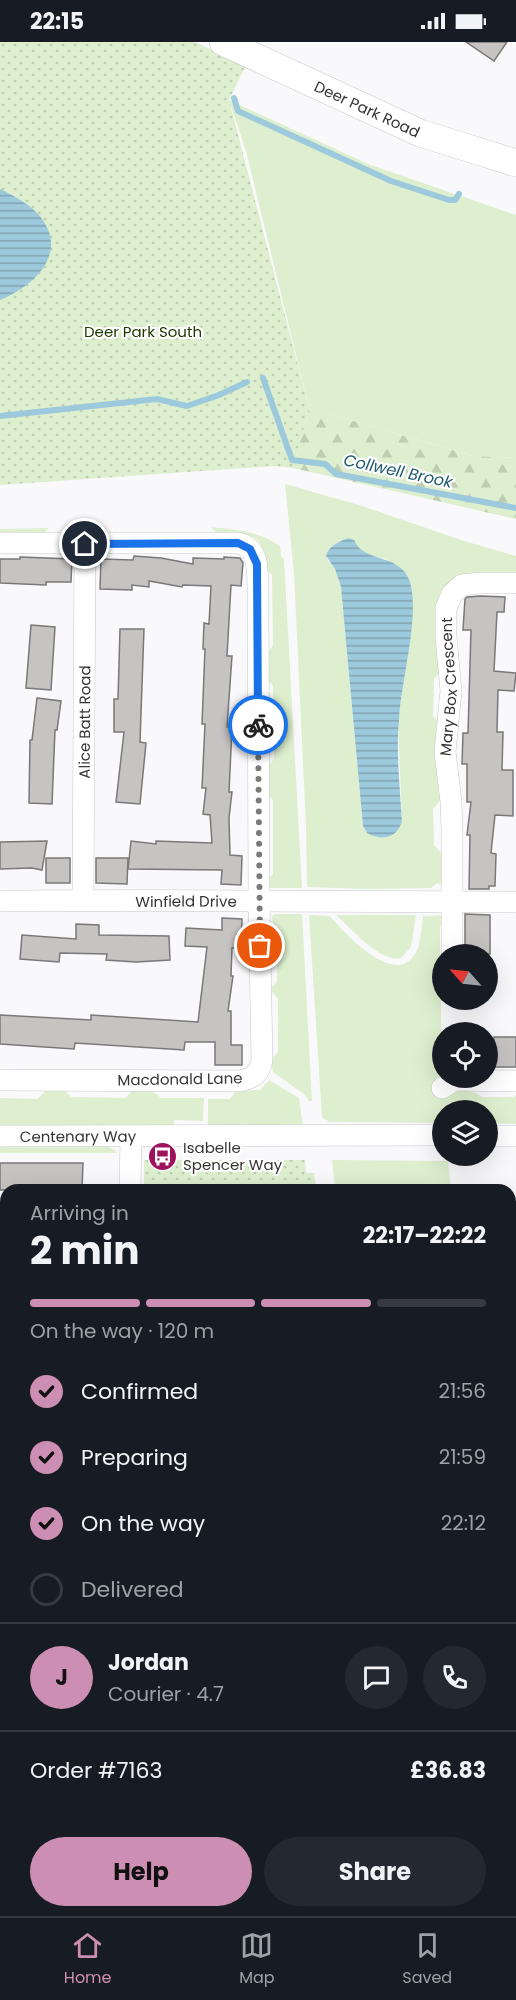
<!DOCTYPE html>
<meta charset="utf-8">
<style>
:root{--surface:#171b24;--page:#242831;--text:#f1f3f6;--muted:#9ea1a6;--line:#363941;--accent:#cc8eb2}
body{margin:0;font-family:Poppins,sans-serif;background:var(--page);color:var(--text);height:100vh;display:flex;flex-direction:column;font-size:22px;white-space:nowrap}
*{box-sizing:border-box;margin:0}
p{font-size:20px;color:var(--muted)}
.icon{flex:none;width:33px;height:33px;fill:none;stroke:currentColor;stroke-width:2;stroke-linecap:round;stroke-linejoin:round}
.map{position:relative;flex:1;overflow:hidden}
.side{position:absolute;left:0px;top:1142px;width:516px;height:734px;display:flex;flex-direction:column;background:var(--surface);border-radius:18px 18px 0 0;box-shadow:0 6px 24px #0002}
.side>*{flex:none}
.needle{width:39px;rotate:297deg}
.controls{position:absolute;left:432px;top:902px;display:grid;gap:12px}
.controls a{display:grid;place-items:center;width:66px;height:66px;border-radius:50%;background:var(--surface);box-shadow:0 6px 24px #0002;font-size:30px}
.pin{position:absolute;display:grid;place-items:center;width:51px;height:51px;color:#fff;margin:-26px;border:3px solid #fff;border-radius:50%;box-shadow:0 2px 6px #0007}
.courier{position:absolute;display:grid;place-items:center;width:60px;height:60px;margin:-30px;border:4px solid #1a73e8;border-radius:50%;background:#fff;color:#222;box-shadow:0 2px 8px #0007}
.summary em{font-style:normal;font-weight:700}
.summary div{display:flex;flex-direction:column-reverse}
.summary{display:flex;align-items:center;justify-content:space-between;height:102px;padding:0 30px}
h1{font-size:39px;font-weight:700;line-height:45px}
.bar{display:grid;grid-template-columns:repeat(4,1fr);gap:9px 6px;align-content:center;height:72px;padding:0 30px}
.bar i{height:8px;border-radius:4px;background:var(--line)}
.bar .active{background:var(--accent)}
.bar p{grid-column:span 4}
.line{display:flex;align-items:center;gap:15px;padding:0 30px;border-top:2px solid var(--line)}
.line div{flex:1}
.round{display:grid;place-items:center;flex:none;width:63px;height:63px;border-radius:32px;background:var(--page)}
ol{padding:0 30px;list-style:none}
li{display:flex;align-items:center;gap:18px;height:66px}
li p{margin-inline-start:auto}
li .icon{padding:6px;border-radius:50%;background:var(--accent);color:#111;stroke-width:4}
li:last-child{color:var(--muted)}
li i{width:33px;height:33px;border:3px solid var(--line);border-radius:50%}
.primary-button{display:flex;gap:12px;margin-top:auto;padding:12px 30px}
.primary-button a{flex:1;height:69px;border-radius:36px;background:var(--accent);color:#111;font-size:24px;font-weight:700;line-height:69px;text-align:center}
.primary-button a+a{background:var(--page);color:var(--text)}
.status{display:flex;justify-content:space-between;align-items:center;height:42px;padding:0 30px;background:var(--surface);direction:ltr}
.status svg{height:16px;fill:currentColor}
.menu{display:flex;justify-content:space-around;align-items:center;height:84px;border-top:2px solid var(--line);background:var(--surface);font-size:16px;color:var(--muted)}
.menu a{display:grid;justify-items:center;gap:3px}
.menu .active{color:var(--accent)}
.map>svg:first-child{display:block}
.built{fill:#e9ecf5}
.green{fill:#ddefce;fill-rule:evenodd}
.forest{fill:url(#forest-firs)}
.park{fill:url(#park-dots)}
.water{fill:url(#water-rules)}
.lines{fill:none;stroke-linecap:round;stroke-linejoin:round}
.stream{stroke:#9cc9dc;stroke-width:6}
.building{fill:#c6c4c3;stroke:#7a7878;stroke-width:1.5}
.minor-casing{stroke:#c6c7c8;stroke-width:22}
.tertiary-casing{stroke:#c6c7c8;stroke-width:28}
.minor{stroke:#fff;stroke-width:21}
.tertiary{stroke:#fff;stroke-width:27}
.done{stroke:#7a7a7b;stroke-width:6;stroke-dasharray:0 10.8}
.route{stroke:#1a73e8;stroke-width:8}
.labels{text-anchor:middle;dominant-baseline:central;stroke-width:4.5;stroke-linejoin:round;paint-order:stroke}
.street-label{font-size:15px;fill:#353536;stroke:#fff}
.park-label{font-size:15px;fill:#213901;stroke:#fff}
.poi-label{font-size:15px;fill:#353536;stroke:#fff;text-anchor:start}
.water-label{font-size:16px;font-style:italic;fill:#205a6e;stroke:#fff}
</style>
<div class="status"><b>22:15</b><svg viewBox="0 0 49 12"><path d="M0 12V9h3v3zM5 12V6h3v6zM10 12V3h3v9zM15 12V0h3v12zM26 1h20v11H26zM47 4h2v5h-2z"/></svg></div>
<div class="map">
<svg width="516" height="1874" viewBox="0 0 516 1874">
<defs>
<pattern id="forest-firs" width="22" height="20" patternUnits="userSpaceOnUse" patternTransform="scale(1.5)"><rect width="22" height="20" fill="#ddefce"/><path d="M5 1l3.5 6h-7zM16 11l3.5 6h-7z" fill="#beceb2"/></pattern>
<pattern id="park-dots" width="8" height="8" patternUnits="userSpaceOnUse" patternTransform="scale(1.5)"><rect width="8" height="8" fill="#ddefce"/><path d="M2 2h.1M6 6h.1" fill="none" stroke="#beceb2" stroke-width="1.8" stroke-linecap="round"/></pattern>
<pattern id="water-rules" width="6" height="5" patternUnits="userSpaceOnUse" patternTransform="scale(1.5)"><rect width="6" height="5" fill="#9cc9dc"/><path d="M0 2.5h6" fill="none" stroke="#80a4b3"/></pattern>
</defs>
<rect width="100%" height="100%" fill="#f9f9fb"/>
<!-- built -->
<polygon class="built" points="6,1419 6,1869 107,1869 107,1874 0,1874 0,1420"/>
<!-- green -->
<g class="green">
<polygon points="229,58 368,122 516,173 516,416 474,414 309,366 246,109"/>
<path d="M 285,442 L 362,464 L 464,499 L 516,514 L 516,533 L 457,538 L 444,625 L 434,637 L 433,674 L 442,684 L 443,755 L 433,767 L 434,803 L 444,814 L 442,843 L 437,841 L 431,846 L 367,847 L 307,845 L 306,784 L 294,531 ZM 348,496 L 353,498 C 360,512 372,514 386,517 L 412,568 L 411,588 L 398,679 L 402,779 C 390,798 388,799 367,791 L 363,784 L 341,545 L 335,527 L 327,517 L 327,509 L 332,504 Z"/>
<path d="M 211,485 C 236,488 259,489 280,504 L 281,514 L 284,517 L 302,846 L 266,846 L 266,840 L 273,832 L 273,758 L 267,752 L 267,725 L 274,717 L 273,644 L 266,636 L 266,612 L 273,604 L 272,533 L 265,527 C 265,488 250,493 218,493 Z"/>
<polygon points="49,486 39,494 0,494 0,487"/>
<polygon points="275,872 302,872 312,1059 309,1059 305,1053 273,1030 271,1018 278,1010 278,957 270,947 277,940 278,885 273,881 272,874"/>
<path d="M 309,873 L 330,874 C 345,892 400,952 418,906 C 421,896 422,884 423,874 L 446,873 L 440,885 L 440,918 L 442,922 L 441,967 L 442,1028 L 438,1051 C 453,1050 469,1045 482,1055 L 514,1055 L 516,1053 L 516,1082 L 488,1081 L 488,1068 L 442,1068 L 442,1081 L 337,1080 L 329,1080 L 322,1075 Z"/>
<path d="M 336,873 L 416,873 L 411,905 L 401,916 C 380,921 351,886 336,873 Z"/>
<polygon points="269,1038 299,1056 303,1085 208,1084 208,1057 230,1057 236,1049 260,1048"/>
<polygon points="45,1049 65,1049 71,1055 125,1056 132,1049 152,1049 161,1056 204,1056 203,1079 174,1078 174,1084 0,1085 0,1056 38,1057"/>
<polygon points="105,1104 113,1107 117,1111 0,1111 0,1105"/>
<polygon points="332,1118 448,1119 451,1147 335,1147"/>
<polygon points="516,1446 516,1874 423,1874 422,1869 510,1869 510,1447"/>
<polygon points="6,1727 6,1869 107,1869 107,1874 0,1874 0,1741"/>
<polygon points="194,1869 227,1869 227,1874 195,1874"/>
</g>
<!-- forest -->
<polygon class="forest" points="309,366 473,414 516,416 516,477 293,426"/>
<!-- park -->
<g class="park">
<polygon points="0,0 195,0 246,23 229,58 309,366 293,426 274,424 0,443"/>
<polygon points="144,1118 305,1118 306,1131 314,1131 316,1147 144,1147"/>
</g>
<!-- water -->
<g class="water">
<path d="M 0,147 C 12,153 26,160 36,170 C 72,207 37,243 0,258 Z"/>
<path d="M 348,496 L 354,498 C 364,522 400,510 410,540 C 420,575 401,639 399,678 C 396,709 400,748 402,779 C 397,797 381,799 367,791 L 363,784 L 341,545 L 335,527 L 326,514 C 328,504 339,500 348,496 Z"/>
<polygon points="227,1869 398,1869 399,1874 227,1874"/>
</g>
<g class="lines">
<!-- stream -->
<g class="stream">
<polyline points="234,56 238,69 391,139 449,158 455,158 459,152"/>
<polyline points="263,336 292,418 325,422 336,432 516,466"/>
<polyline points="0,374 157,357 187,364 219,353 247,340"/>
</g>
</g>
<!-- building -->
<g class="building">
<polygon points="466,0 507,0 494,19"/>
<polygon points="134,514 161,516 193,522 193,516 224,517 224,515 240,516 243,521 241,544 231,543 227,614 232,614 227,685 232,686 229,750 232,750 229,776 230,813 242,814 241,843 221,842 222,828 128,827 131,799 156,802 156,799 212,801 210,773 203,772 206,746 202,746 205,682 202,682 205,607 203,607 204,581 209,582 211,544 183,543 182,545 149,539 149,545 132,543 132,548 100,547 101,517 133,518"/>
<polygon points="20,515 72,517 71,540 46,540 46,543 0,541 0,517 20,517"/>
<polygon points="481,554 505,555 504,570 497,570 494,629 516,631 514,649 498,648 497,690 503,690 502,728 513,728 513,774 495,773 491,811 496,812 495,844 489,844 489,847 469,847 470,793 467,793 471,760 467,760 467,722 462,722 463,691 468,691 471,588 463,588 465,557 467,555"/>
<polygon points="31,583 55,585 51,648 26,646"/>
<polygon points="120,587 144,587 140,700 146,701 140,762 116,760 124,690 114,690 114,657 118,657"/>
<polygon points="37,656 61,659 57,688 55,688 52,762 29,761 30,698 32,698"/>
<polygon points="47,799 42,828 32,826 0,827 0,800"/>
<rect x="46" y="816" width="24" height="25"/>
<polygon points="96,816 128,816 127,842 96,841"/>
<polygon points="465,872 490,873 490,912 465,912"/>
<polygon points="222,876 242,877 241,906 232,906 231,934 233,934 228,969 231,969 231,1003 242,1003 242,1023 215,1023 215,1000 185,1000 184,1008 75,1001 74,1007 0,1002 0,973 91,978 91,973 198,980 207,905 185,904 186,886 222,888"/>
<polygon points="76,882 99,883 99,893 169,894 170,918 136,920 106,918 107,912 60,911 59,920 20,917 22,893 76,897"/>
<rect x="494" y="995" width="22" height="30"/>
<polygon points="0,1121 83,1121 82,1148 0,1148"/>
</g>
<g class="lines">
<defs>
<g id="minor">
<path d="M 0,501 L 238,501 C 259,506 257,526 258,543 L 259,859 L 262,1018 C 260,1032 252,1037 239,1039 L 0,1038"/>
<path id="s1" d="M 83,858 L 85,502"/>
<path id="s2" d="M 0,859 C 172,858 344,859 516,860"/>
<path id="s3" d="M 452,912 L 452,789 L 451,759 L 445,710 L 451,649 L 446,595 L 446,566 L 452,552 L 462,543 L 480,541 L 516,541"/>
<polyline points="442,1046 455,1038 516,1039"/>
<path id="s4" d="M 0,1094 L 442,1093"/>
<polyline points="488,1094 516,1094"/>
<polyline points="130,1148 131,1095"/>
<polyline points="510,1258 516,1258"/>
<polyline points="0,1403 6,1402"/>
<polyline points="188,1869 189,1874"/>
</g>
<g id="tertiary">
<path id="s5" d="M 223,0 L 420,91 L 516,121"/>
</g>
</defs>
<!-- minor casing -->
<use href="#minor" class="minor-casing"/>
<!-- tertiary casing -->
<use href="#tertiary" class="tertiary-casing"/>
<!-- minor -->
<use href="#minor" class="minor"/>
<!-- tertiary -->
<use href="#tertiary" class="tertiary"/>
</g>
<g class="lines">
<!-- done -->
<polyline class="done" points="258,683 260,904"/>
<!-- route -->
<polyline class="route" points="85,502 238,501 250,507 257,522 258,683"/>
</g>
<!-- icons -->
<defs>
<symbol id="bus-disc" viewBox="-11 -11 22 22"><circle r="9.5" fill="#9e125e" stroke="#fff"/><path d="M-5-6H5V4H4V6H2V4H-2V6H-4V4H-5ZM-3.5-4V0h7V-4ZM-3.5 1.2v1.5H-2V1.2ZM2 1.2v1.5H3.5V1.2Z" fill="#fff"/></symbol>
</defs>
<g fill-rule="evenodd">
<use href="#bus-disc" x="146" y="1098" width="33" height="33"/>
</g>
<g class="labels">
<!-- street labels -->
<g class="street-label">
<text stroke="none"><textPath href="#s5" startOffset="159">Deer Park Road</textPath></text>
<text stroke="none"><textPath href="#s3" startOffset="268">Mary Box Crescent</textPath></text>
<text stroke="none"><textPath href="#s1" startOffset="178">Alice Batt Road</textPath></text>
<text stroke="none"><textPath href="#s2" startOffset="186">Winfield Drive</textPath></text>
<text transform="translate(180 1037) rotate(-1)">Macdonald Lane</text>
<text stroke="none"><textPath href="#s4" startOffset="78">Centenary Way</textPath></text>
</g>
<!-- park labels -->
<g class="park-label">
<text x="143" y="289">Deer Park South</text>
</g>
<!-- poi labels -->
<g class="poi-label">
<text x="183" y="1105">Isabelle<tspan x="183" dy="17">Spencer Way</tspan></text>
</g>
<!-- water labels -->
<g class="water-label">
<text transform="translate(398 429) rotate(12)">Collwell Brook</text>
</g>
</g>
</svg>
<div class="controls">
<a><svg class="needle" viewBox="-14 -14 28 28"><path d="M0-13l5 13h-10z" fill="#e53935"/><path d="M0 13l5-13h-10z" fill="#9ea1a6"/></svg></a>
<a><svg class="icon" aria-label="locate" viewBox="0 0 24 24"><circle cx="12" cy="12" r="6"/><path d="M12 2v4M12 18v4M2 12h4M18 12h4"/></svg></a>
<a><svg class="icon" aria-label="layers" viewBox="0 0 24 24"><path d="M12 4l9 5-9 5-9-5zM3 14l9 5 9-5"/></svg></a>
</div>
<div class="pin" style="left:260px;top:904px;background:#ea580c"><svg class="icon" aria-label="bag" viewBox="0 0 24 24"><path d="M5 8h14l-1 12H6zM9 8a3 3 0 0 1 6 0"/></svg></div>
<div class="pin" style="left:85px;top:502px;background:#1f2937"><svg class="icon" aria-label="home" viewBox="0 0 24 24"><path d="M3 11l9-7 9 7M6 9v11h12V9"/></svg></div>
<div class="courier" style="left:258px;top:683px"><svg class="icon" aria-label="bike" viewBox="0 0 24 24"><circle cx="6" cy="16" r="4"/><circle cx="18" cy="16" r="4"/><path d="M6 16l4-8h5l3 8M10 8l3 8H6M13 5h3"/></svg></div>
<section class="side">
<div class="summary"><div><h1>2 min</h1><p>Arriving in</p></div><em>22:17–22:22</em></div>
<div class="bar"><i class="active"></i><i class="active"></i><i class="active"></i><i></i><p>On the way · 120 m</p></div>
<ol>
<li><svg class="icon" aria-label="check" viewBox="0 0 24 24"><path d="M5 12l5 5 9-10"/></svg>Confirmed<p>21:56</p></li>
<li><svg class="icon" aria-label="check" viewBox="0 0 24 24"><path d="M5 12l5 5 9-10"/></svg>Preparing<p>21:59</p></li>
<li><svg class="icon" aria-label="check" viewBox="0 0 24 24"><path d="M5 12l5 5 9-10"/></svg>On the way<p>22:12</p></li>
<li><i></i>Delivered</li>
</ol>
<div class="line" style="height:108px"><b class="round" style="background:var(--accent);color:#111">J</b><div><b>Jordan</b><p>Courier · 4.7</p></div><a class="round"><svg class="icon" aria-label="chat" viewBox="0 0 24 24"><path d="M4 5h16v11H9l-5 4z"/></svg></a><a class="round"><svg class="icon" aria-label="phone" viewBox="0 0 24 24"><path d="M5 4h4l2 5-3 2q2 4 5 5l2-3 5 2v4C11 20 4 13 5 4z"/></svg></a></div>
<div class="line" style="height:78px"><div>Order #7163</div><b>£36.83</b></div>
<div class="primary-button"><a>Help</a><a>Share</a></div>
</section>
</div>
<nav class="menu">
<a class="active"><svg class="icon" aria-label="home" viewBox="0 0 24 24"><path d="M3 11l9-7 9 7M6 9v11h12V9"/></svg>Home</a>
<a><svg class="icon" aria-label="map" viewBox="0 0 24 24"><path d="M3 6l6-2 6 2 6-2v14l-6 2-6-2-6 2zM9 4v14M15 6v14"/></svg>Map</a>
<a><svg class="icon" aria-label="saved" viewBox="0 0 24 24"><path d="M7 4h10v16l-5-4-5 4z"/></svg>Saved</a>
</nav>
